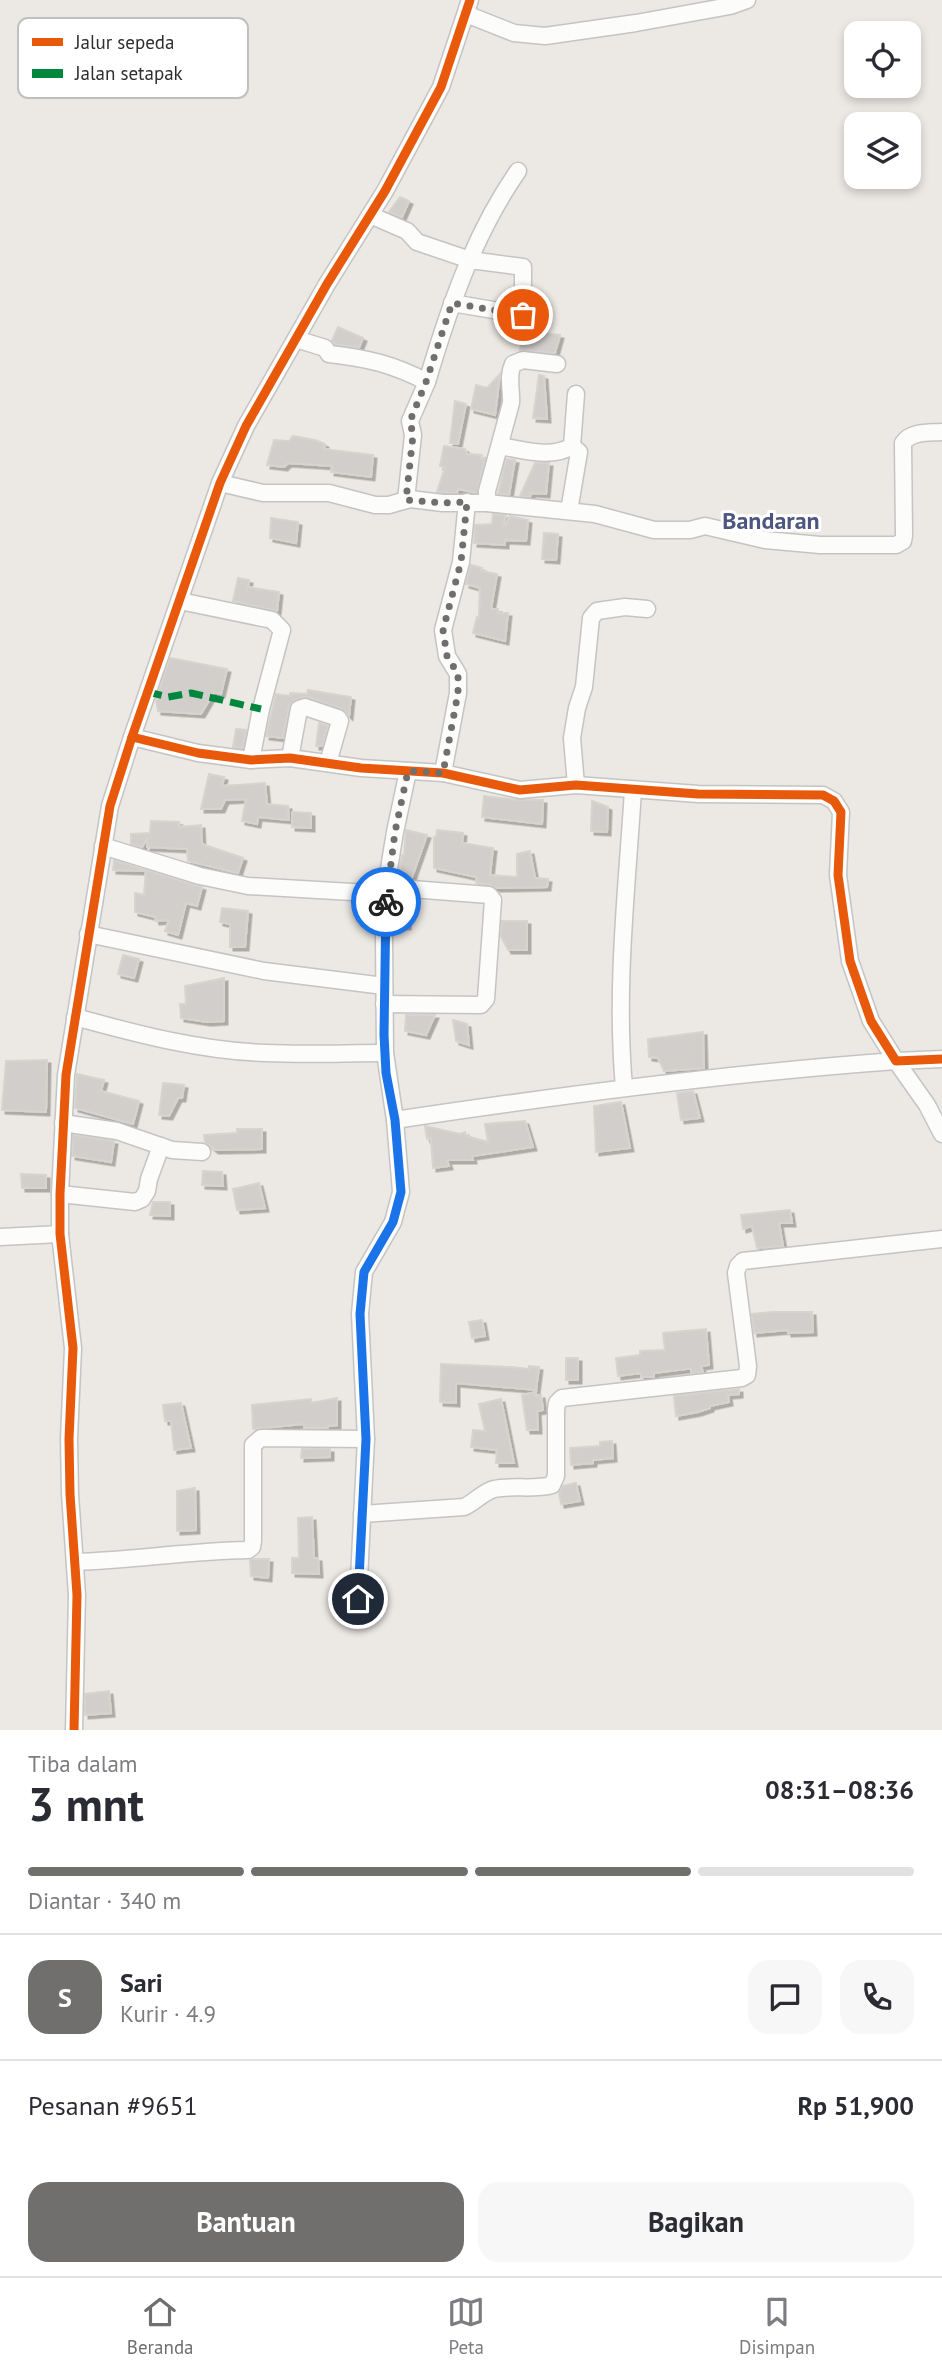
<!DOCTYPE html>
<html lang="id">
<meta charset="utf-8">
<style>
:root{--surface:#fff;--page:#f7f7f7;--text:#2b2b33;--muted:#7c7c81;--line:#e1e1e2;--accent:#706f6e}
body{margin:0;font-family:"PT Sans",sans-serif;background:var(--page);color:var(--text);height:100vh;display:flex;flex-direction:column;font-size:26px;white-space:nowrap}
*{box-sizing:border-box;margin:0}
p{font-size:23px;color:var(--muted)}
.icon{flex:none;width:38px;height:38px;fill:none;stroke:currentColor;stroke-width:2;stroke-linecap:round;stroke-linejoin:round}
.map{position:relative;height:1730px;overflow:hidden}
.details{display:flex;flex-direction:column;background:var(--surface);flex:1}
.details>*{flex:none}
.tools{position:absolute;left:844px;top:21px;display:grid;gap:14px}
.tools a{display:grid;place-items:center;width:77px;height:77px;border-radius:14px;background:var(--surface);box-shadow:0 4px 10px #0003;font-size:35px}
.pin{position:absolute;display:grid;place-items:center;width:60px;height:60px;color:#fff;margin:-30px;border:4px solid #fff;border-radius:50%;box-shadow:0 2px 7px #0007}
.courier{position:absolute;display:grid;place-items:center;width:70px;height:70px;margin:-35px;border:5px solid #1a73e8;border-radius:50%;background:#fff;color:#222;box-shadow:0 2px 9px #0007}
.headline em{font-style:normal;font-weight:600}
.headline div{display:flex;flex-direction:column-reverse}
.headline{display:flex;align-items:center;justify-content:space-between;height:119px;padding:0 28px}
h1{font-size:46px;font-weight:600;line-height:52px}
.bar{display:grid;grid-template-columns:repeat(4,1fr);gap:10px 7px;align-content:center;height:84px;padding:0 28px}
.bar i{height:9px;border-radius:5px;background:var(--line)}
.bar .on{background:var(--accent)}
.bar p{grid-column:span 4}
.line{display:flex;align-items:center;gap:18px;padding:0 28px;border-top:2px solid var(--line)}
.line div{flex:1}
.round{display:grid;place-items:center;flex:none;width:74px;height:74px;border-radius:21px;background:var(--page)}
.primary-button{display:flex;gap:14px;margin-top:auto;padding:14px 28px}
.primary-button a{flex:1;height:80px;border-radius:21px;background:var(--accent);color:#fff;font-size:28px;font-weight:600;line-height:80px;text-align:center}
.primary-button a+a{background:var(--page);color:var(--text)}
.tabs{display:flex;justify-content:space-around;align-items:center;height:98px;border-top:2px solid var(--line);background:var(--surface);font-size:19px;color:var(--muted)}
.tabs a{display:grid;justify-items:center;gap:4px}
.tabs .on{color:var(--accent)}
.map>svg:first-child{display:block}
.building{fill:#d1cecb;stroke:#d7d4d0;stroke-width:2;filter:url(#shadow)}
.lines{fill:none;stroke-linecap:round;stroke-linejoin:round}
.minor-casing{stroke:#c5c4c5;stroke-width:19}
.minor{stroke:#fcfcfb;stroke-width:16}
.quiet{stroke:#00873e;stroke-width:7;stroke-dasharray:14 7;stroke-linecap:butt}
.cycleway-casing{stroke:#fff;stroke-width:13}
.cycleway{stroke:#e8590c;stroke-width:9}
.done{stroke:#706f6e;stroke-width:7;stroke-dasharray:0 12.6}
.route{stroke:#1a73e8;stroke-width:9}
.labels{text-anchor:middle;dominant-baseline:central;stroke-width:6;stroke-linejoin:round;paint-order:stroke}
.quarter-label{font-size:24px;font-weight:bold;fill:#4d5680;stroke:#fff}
.key{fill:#fff;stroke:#c0c0c0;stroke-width:2}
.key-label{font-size:19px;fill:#2e2e2e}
</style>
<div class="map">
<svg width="942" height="1730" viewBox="0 0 942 1730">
<defs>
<filter id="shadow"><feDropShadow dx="3.5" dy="3.5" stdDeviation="0" flood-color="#0004"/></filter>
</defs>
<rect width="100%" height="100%" fill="#ece8e4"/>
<!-- building -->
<g class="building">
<polygon points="400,197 409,201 402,217 389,212"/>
<polygon points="338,327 363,338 359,348 335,344 332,341"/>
<polygon points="537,332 560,335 555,353 520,350 522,335 532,336"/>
<polygon points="500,374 495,415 471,409 476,385 487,388"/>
<polygon points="539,375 544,376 547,419 533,418"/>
<polygon points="455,401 466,404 458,444 450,443"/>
<polygon points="293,436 315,440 325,444 324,449 373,455 371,477 331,472 332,466 288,463 284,467 267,465 274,440 289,441"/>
<polygon points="444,446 465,449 467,454 482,455 481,458 485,458 477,493 458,489 457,493 437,492 445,467 440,466"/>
<polygon points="506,459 515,460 509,495 498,494"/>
<polygon points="535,463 549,463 546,494 531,493 530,497 520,496"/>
<polygon points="493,514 506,515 504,524 506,525 510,516 528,520 526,541 505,540 505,545 474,543 475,525 492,524"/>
<polygon points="271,518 298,522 296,543 270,538"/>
<polygon points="544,533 558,534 556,560 542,559"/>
<polygon points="471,565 482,568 481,571 497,574 491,609 498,609 498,613 508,613 505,641 473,633 477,617 479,618 480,588 466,584"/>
<polygon points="238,578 249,580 248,587 279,592 277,611 233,601"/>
<polygon points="170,658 227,669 221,694 214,692 201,714 158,711 156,700"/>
<polygon points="308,690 351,697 349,716 341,708 308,697 302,697 292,702 289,706 283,738 266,736 276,694 290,696 290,693 307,694"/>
<polygon points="319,723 328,726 322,746 316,746"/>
<polygon points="236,729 246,730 243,748 233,747"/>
<polygon points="209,774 224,777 222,786 265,783 267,804 288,806 289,820 258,817 257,824 242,821 246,799 225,800 221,809 201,809"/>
<polygon points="484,796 518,800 543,800 542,824 482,817"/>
<polygon points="592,801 608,807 607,832 591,831"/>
<polygon points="292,812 311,813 311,828 292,827"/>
<polygon points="151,821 179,822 179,827 201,825 202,844 243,858 238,873 188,861 187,849 147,847 147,839 142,847 131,844 131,834 150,833"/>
<polygon points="406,830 427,835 412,877 402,878 399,874 402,855 404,855"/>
<polygon points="437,830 463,833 462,843 493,848 490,875 517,877 517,854 530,851 535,878 548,879 547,887 497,888 490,885 476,883 476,877 434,868 434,837 436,837"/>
<polygon points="114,860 145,870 144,871 113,870"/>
<polygon points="146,870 202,887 197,906 186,903 178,935 165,931 169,920 156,921 155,917 135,912 135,893 144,895"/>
<polygon points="396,903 408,908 407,926 395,925"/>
<polygon points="222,908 248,911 245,947 230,947 230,924 220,922"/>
<polygon points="502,921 527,921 527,950 508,950 501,936"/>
<polygon points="123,955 139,959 134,978 118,974"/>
<polygon points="224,978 224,1021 207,1022 181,1018 180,1004 186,1004 185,986"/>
<polygon points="406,1015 435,1015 426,1035 405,1031"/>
<polygon points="453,1020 467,1024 469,1045 456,1041"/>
<polygon points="703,1032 704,1068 664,1071 658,1058 649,1057 648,1039"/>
<polygon points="47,1060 46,1112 2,1110 6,1061"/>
<polygon points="77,1074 104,1080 101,1091 139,1101 133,1124 75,1108"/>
<polygon points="163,1083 184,1085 182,1098 178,1098 169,1116 159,1115"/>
<polygon points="693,1091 700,1118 681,1120 677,1093"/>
<polygon points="621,1102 630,1148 596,1152 594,1106"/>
<polygon points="525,1121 533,1147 472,1156 473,1160 447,1160 449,1166 433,1168 431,1138 427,1139 425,1126 460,1134 465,1132 466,1136 488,1142 485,1124"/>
<polygon points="237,1129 262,1129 262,1149 215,1150 205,1142 204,1135 237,1133"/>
<polygon points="73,1135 114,1141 111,1162 72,1156"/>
<polygon points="203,1171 222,1172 223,1186 202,1185"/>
<polygon points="21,1174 46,1175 46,1188 22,1188"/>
<polygon points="259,1183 265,1208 237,1210 233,1189"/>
<polygon points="153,1202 170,1202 170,1216 150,1215"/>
<polygon points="790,1210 792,1223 779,1223 783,1246 757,1248 752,1226 743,1229 741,1215"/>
<polygon points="772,1312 812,1312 813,1332 788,1333 788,1330 754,1333 752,1314"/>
<polygon points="482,1320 485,1336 472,1338 469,1322"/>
<polygon points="706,1329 709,1365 701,1366 703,1372 691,1373 691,1369 686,1369 654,1373 654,1377 641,1377 641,1373 618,1376 616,1358 640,1355 640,1351 665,1350 663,1333"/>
<rect x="566" y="1358" width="12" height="22"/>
<polygon points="441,1364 511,1367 529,1369 529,1366 539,1367 536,1390 456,1383 456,1403 440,1402"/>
<polygon points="739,1389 739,1394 728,1395 729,1402 710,1406 710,1408 698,1412 676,1416 674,1396"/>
<polygon points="536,1392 535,1396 541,1395 543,1410 537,1411 538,1430 527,1430 522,1395"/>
<polygon points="337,1398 337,1425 328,1426 328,1428 304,1428 304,1424 253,1429 252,1405 311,1399 311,1403"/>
<polygon points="501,1399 514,1463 496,1463 497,1450 471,1447 473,1430 485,1431 479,1404"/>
<polygon points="181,1403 191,1448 174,1450 171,1421 165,1421 163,1405"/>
<polygon points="612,1441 613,1458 593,1460 593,1463 571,1465 570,1448 600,1446 600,1442"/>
<polygon points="302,1449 330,1449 330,1457 301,1458"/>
<polygon points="576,1483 580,1501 561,1504 559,1493 563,1486"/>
<polygon points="195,1488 196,1530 177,1531 177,1491"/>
<polygon points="312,1517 314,1558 318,1558 319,1574 292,1573 292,1558 299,1558 298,1518"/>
<polygon points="254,1559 269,1559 268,1578 251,1576 250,1560"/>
<polygon points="109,1691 111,1713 85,1715 85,1694"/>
</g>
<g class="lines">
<defs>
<g id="minor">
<polyline points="466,14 514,33 545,36 636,23 730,6 747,0"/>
<polyline points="370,215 407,231 417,242 470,260 523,267 523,298 531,301 523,315"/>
<polyline points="452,303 523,315 528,326"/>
<path d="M 296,339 L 325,348 L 329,354 C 366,358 393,364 427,382 L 410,421 L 413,435 L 406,500"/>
<path d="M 427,382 C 449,308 474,234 518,171"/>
<path d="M 500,446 C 523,450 552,459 572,446 L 576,394"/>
<path d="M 220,483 L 263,493 L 329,493 L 375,505 L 389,505 L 410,499 L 443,503 L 487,503 L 487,491 L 511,403 C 512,390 507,377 513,364 L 523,360 L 557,364"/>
<path d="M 487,503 L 595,514 L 654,530 L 690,530 L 705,526 L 765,540 L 820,545 L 896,545 L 903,541 L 904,536 L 903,443 C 911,431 929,433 942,432"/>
<polyline points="569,511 579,452 572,446"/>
<polyline points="180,601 272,620 282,630 261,709 251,760"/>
<polyline points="132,737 198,753 251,760 290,758 361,768 443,773 520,790 576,785 698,794 823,795 834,801 841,812 838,875 850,961 871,1021 896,1061 942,1059"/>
<polyline points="290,758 299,709 305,707 338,718 340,721 328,763"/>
<polyline points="443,773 458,693 458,674 447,656 443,630 461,562 467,502"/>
<polyline points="576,785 572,738 577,708 584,687 591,618 597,611 625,607 647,609"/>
<polyline points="103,846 200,876 248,886 386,894"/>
<polyline points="88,934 264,971 384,986"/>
<polyline points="384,1004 481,1005 486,999 493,900 489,895 386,887"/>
<path d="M 75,1017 C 137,1034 201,1051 266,1053 C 306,1055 345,1053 385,1053"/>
<path d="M 624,1087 C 615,988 627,888 633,790"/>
<path d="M 395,1120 C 562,1095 728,1073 896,1061 L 927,1105 L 942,1134"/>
<polyline points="63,1123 117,1131 172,1150 202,1152"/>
<polyline points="60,1194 135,1202 142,1199 147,1191 149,1179 161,1146"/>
<polyline points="0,1237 60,1234"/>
<path d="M 362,1514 L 464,1507 C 475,1502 483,1492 494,1489 C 513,1485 534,1490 552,1485 L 556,1476 L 556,1410 L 557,1403 L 562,1398 L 742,1378 L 747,1375 L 748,1366 L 736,1273 L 738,1266 L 743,1261 L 942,1239"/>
<path d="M 75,1562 C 133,1560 191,1551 248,1550 L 252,1547 L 253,1541 L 253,1445 L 261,1438 L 366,1439"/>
<polyline points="358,1599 366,1439 360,1314 364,1272 393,1222 401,1192 395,1120 385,1053 384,938 386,887 395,832 408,771"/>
<polyline points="74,1730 77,1595 70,1494 69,1439 73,1348 60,1234 60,1194 66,1075 110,806 132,737 220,483 246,426 327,284 385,191 441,87 470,0"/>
</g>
</defs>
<!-- minor casing -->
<use href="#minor" class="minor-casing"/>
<!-- minor -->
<use href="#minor" class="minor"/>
<!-- quiet -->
<polyline class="quiet" points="148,692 168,697 191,693 261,709"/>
<defs>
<g id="cycleway">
<polyline points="132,737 198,753 251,760 290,758 361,768 443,773 520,790 576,785 698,794 823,795 834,801 841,812 838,875 850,961 871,1021 896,1061 942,1059"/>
<polyline points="74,1730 77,1595 70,1494 69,1439 73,1348 60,1234 60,1194 66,1075 110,806 132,737 220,483 246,426 327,284 385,191 441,87 470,0"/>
</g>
</defs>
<!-- cycleway casing -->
<use href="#cycleway" class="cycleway-casing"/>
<!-- cycleway -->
<use href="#cycleway" class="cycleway"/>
</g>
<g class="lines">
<!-- done -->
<polyline class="done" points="386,902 395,832 408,771 443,773 458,693 458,674 447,656 443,630 461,562 467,502 443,503 406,500 413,435 410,421 426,382 452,303 523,315"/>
<!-- route -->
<polyline class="route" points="358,1599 366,1439 360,1314 364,1272 393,1222 401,1192 395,1120 386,1073 384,1035 386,902"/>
</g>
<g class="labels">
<!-- quarter labels -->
<g class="quarter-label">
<text x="771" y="520">Bandaran</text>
</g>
</g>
<!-- legend -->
<rect x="18" y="18" width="230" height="80" rx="10" class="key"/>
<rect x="32" y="38" width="31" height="8" fill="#e8590c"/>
<rect x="32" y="69" width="31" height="9" fill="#00873e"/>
<g class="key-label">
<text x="75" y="49">Jalur sepeda</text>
<text x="75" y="80">Jalan setapak</text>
</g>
</svg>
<div class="tools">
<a><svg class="icon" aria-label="locate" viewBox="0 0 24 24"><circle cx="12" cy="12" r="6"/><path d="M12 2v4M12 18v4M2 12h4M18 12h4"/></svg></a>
<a><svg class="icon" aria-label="layers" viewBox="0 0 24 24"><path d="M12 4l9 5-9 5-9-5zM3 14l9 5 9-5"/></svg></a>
</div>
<div class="pin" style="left:523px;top:315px;background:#ea580c"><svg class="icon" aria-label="bag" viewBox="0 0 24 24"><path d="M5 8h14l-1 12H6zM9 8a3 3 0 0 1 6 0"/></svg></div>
<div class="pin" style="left:358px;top:1599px;background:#1f2937"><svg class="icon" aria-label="home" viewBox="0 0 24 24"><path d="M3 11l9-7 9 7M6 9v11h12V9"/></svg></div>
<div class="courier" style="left:386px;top:902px"><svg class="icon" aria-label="bike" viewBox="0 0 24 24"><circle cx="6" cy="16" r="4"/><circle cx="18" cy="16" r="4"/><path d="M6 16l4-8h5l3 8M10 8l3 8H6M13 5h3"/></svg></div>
</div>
<section class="details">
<div class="headline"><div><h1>3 mnt</h1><p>Tiba dalam</p></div><em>08:31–08:36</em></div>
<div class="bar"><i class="on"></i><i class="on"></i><i class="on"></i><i></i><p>Diantar · 340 m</p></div>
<div class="line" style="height:126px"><b class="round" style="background:var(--accent);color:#fff">S</b><div><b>Sari</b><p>Kurir · 4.9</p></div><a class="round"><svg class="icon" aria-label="chat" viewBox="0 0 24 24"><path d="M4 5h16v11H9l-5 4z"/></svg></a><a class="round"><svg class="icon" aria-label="phone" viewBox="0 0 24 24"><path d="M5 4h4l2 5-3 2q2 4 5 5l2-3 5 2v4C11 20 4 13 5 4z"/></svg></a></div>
<div class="line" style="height:91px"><div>Pesanan #9651</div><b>Rp 51,900</b></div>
<div class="primary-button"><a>Bantuan</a><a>Bagikan</a></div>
</section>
<nav class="tabs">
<a class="on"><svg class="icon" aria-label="home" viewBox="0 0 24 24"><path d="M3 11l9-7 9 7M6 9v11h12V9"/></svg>Beranda</a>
<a><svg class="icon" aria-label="map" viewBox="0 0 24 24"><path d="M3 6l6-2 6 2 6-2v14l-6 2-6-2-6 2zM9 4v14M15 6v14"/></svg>Peta</a>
<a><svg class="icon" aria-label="saved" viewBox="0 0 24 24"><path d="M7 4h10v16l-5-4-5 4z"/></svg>Disimpan</a>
</nav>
